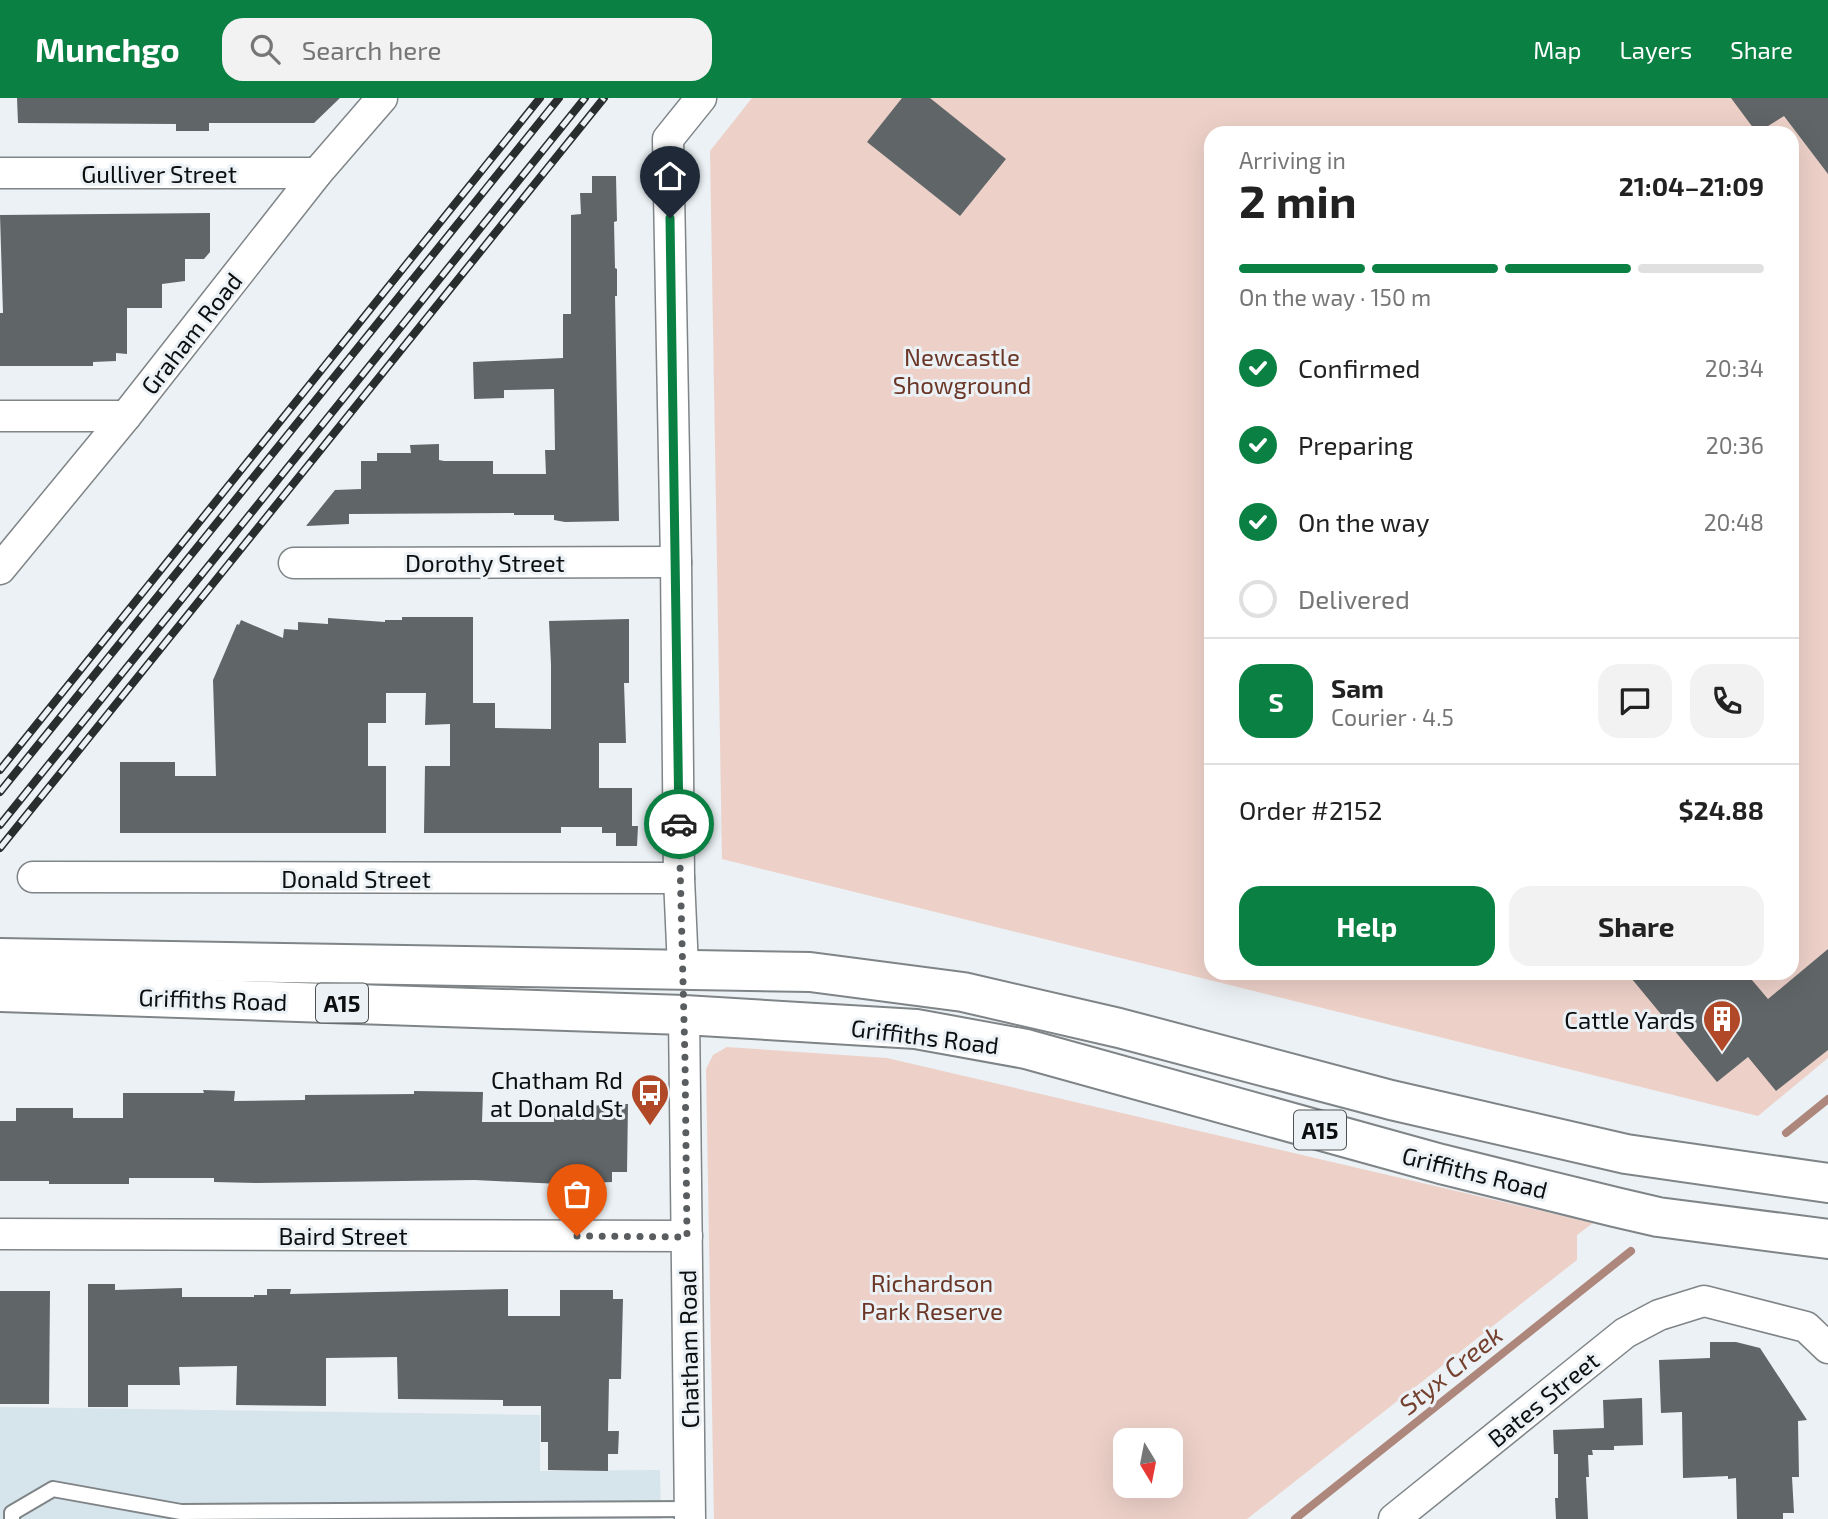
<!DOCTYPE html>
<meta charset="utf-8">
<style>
:root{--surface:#fff;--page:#f2f2f2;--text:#222;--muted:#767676;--line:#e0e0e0;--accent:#0b8043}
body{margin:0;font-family:"Exo 2",sans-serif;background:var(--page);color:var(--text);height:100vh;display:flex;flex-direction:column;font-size:26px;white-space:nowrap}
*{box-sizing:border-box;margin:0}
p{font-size:23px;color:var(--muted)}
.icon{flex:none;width:38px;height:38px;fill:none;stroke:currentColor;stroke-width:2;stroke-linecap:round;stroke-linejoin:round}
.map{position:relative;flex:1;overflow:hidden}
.panel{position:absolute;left:1204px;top:28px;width:595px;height:854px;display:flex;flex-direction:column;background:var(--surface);border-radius:21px;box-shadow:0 7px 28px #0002}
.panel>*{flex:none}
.needle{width:46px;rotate:170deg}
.controls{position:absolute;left:1113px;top:1330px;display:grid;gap:14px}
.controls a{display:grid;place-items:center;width:70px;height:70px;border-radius:14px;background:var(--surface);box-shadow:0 7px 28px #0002;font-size:35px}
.pin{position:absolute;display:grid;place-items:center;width:60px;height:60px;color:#fff;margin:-72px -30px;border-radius:50% 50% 50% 0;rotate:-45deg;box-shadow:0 0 7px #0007}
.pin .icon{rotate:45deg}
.courier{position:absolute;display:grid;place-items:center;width:70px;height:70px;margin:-35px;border:5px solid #0b8043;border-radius:50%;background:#fff;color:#222;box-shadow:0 2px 9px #0007}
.overview em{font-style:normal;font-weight:700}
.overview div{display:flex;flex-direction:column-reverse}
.overview{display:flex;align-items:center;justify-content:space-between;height:119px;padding:0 35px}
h1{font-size:46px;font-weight:700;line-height:52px}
.bar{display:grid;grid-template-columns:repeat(4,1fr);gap:10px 7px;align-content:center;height:84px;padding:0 35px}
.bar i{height:9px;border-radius:5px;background:var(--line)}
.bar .on{background:var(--accent)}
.bar p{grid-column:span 4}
.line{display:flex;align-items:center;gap:18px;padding:0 35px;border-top:2px solid var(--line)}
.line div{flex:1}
.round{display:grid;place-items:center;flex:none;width:74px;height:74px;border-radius:21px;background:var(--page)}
ol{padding:0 35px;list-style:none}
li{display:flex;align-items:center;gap:21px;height:77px}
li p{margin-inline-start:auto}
li .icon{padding:7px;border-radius:50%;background:var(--accent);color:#fff;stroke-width:4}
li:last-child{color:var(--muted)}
li i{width:38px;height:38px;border:4px solid var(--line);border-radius:50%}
.primary-button{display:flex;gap:14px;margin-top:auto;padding:14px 35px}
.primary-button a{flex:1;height:80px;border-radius:21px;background:var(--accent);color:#fff;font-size:28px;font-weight:700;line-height:80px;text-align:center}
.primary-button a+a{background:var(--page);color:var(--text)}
header{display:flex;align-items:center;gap:42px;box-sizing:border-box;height:98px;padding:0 35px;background:var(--accent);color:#fff}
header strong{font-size:33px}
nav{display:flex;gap:38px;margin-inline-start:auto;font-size:24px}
.search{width:490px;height:63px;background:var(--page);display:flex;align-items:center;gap:18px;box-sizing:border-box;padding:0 24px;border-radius:21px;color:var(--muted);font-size:26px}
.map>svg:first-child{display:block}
.built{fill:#d6e4eb}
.green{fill:#edd1c9;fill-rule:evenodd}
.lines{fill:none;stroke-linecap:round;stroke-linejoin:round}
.stream{stroke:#ad877c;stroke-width:8}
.building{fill:#606568}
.lane-casing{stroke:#7f8487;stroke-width:18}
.street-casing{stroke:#7f8487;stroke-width:33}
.highway-casing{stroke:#7f8487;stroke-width:42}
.lane{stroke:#fff;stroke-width:14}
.street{stroke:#fff;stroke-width:30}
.highway{stroke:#fff;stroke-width:38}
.rail-casing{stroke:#2a2d2e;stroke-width:8}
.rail{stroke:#ebf1f4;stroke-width:5;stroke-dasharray:16;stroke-linecap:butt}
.done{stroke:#5a5d5f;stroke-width:7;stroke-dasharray:0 12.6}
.route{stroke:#0b8043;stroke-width:9}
.labels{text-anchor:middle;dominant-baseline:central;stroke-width:6;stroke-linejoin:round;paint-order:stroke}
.shield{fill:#ebf1f4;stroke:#4f5254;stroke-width:2}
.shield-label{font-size:23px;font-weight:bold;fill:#0c0e0f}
.street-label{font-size:24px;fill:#0c0e0f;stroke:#ebf1f4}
.park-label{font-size:24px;fill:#6b3626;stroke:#ebf1f4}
.poi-label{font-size:24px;fill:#0c0e0f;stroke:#ebf1f4;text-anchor:end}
.water-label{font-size:26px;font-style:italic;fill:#75402f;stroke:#ebf1f4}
</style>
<header>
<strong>Munchgo</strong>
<div class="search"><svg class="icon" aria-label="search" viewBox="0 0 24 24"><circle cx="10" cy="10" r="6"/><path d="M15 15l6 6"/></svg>Search here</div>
<nav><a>Map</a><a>Layers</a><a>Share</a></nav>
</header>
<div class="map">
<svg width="1828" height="1421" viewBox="0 0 1828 1421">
<rect width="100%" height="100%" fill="#ebf1f4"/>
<!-- built -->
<polygon class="built" points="0,1309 540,1317 540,1373 660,1372 661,1421 0,1421"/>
<!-- green -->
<g class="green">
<path d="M 752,0 L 1828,0 L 1828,960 L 1758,1018 L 722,761 L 710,53 ZM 1211,35 L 1792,35 L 1792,875 L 1211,875 Z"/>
<path d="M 727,949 L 887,960 L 1593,1125 L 1577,1137 L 1577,1162 L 1247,1421 L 714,1421 L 706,971 L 713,957 ZM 1125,1342 L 1171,1342 L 1171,1388 L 1125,1388 Z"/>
</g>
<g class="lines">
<!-- stream -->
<g class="stream">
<polyline points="1786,1035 1828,1001"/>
<polyline points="1295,1421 1631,1153"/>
</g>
</g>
<!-- building -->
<g class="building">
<polygon points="17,0 340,0 314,25 209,25 209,33 176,33 176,26 18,25"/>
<polygon points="902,0 930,0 1006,61 960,118 867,44"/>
<polygon points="1731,0 1828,0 1828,76 1784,18 1757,35"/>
<polygon points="592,78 616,78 617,123 614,124 615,170 617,171 617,198 615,198 619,423 565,424 554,422 554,417 514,417 514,415 349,416 349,426 306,428 335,392 361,391 361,363 377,363 377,355 411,355 410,347 439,346 439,362 444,363 493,363 493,376 546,376 545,352 555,352 554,291 504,292 504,300 474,301 473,264 563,260 563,216 571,216 571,117 581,116 580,95 592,95"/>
<polygon points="210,115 210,154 204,161 185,161 185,183 162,186 162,210 127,210 127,256 116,255 116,263 93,264 93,268 0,268 0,215 3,215 0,117"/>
<polygon points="402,519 473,519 473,605 495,605 495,630 551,631 551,567 549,523 629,521 629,585 624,585 626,645 599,645 599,690 632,690 632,728 638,728 637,748 616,748 616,735 602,735 602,729 561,729 561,735 424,735 425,668 450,668 450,626 425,627 426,595 386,595 386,625 368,625 368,668 386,668 386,735 120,735 120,664 175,664 175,678 216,678 213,582 237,526 239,527 241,522 283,540 284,531 298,532 298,524 328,526 328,520 385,524 385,522 402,522"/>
<polygon points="1828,851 1828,952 1776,993 1748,959 1717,984 1627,875 1746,875 1768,901"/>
<polygon points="203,992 235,993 234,1003 305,1002 305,997 414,996 414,993 483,994 482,1024 554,1024 554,1013 565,1013 565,1009 628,1006 627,1074 612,1074 612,1084 560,1086 475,1082 257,1085 214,1084 214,1080 129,1080 129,1086 49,1086 49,1083 0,1083 0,1023 16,1023 16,1010 73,1010 73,1020 123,1020 123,995 204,995"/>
<polygon points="88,1186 115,1186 115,1192 182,1190 182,1199 254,1199 254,1197 267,1197 267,1191 291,1191 290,1196 508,1191 508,1218 560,1218 560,1192 613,1192 613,1201 623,1201 621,1281 609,1281 608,1333 619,1333 618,1356 608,1356 608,1373 548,1372 548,1344 541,1344 541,1308 503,1308 503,1302 398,1301 397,1259 326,1260 326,1308 236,1307 237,1268 179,1269 180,1287 128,1287 128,1309 88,1309"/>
<polygon points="0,1193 50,1193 49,1306 0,1306"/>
<polygon points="1710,1244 1736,1244 1760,1250 1807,1322 1798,1323 1799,1379 1792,1379 1794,1415 1783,1415 1783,1421 1737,1421 1736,1380 1728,1381 1728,1378 1683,1380 1682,1314 1661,1315 1659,1262 1710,1260"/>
<polygon points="1642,1300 1643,1347 1614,1348 1614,1352 1592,1352 1593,1357 1588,1357 1589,1379 1586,1379 1588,1421 1556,1421 1555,1400 1558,1400 1558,1356 1554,1356 1553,1332 1604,1330 1603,1302"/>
</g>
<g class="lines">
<defs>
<polyline id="lane" points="12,1421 12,1415 53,1391 181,1414 690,1411"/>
<g id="street">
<polyline points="0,75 317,75"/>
<polyline points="0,318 126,318"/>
<polyline points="294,465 676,464"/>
<polyline points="0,471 126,318 317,75 382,0"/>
<polyline points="33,779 679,780"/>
<polyline points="683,870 679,780 676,464 668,41 701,0"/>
<polyline points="684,917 690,1421"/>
<polyline points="0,1136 687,1138"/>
<polyline points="1394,1421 1625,1235 1659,1217 1704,1203 1806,1229 1828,1250"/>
</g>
<g id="highway">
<polyline points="0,860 810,874 963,894 1119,930 1391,1002 1626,1056 1828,1085"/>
<polyline points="0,894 684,917 916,931 1026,951 1441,1066 1615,1109 1658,1119 1828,1141"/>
</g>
</defs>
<!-- lane casing -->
<use href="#lane" class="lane-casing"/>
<!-- street casing -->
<use href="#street" class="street-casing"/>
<!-- highway casing -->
<use href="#highway" class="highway-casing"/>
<!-- lane -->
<use href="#lane" class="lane"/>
<!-- street -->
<use href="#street" class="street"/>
<!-- highway -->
<use href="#highway" class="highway"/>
<defs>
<g id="rail">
<polyline points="0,672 540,0"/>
<polyline points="0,694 559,0"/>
<polyline points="0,727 585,0"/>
<polyline points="0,750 604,0"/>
</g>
</defs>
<!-- rail casing -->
<use href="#rail" class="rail-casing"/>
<!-- rail -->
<use href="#rail" class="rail"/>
</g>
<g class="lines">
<!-- done -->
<polyline class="done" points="577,1138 687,1139 685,962 679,726"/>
<!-- route -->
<polyline class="route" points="670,120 679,726"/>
</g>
<!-- icons -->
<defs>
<symbol id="building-pin" viewBox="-11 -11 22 30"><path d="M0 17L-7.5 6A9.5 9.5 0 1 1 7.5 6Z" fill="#b14928" stroke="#ebf1f4"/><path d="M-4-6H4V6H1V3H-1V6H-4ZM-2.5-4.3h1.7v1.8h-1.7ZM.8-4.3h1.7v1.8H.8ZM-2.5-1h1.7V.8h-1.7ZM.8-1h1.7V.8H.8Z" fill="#fff"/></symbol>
<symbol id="bus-pin" viewBox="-11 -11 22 30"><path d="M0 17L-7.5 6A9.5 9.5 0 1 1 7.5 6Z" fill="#b14928" stroke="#ebf1f4"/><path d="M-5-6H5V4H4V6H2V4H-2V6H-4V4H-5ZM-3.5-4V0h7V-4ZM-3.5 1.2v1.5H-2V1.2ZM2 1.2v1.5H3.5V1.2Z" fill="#fff"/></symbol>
</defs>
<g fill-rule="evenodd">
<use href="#building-pin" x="1700" y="899" width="44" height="60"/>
<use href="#bus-pin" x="628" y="973" width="44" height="60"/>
</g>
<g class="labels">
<!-- shield labels -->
<g class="shield">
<rect x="316" y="885.5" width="52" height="39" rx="5"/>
<rect x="1294" y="1012.5" width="52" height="39" rx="5"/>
</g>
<g class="shield-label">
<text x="342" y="905">A15</text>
<text x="1320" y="1032">A15</text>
</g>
<!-- street labels -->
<g class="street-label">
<text x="159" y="75">Gulliver Street</text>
<text transform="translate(191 235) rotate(-52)">Graham Road</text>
<text x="485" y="464">Dorothy Street</text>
<text x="356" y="780">Donald Street</text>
<text transform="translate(213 901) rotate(2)">Griffiths Road</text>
<text transform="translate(925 938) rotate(7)">Griffiths Road</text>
<text transform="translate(1475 1074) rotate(14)">Griffiths Road</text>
<text x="343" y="1137">Baird Street</text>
<text transform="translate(688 1251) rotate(-91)">Chatham Road</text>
<text transform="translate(1543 1301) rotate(-39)">Bates Street</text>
</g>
<!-- park labels -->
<g class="park-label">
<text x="962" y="258">Newcastle<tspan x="962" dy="28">Showground</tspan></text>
<text x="932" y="1184">Richardson<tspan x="932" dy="28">Park Reserve</tspan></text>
</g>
<!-- poi labels -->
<g class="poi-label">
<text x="1695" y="921">Cattle Yards</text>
<text x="623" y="981">Chatham Rd<tspan x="623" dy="28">at Donald St</tspan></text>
</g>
<!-- water labels -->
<g class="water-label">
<text transform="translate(1450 1271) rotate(-39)">Styx Creek</text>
</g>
</g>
</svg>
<div class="controls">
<a><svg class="needle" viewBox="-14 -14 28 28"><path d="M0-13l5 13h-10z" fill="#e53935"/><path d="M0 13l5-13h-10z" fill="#767676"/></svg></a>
</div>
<div class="pin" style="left:577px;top:1138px;background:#ea580c"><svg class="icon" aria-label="bag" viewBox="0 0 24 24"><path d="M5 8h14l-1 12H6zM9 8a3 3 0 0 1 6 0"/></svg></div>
<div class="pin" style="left:670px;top:120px;background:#1f2937"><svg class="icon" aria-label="home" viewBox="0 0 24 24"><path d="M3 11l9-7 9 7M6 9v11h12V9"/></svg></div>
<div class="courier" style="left:679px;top:726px"><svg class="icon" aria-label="car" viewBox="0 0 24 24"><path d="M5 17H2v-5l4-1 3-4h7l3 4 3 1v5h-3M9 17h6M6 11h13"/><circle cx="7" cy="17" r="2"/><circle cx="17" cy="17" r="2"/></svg></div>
<section class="panel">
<div class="overview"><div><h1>2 min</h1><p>Arriving in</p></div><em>21:04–21:09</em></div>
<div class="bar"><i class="on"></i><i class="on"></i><i class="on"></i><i></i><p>On the way · 150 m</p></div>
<ol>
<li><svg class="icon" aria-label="check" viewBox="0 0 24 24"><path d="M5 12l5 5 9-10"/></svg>Confirmed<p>20:34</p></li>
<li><svg class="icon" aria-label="check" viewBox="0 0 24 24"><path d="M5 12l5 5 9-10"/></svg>Preparing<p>20:36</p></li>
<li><svg class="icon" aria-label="check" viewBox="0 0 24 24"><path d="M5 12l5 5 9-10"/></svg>On the way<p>20:48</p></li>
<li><i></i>Delivered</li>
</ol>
<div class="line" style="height:126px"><b class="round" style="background:var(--accent);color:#fff">S</b><div><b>Sam</b><p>Courier · 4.5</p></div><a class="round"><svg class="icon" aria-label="chat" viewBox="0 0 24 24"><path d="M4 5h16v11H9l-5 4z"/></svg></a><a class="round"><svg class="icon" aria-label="phone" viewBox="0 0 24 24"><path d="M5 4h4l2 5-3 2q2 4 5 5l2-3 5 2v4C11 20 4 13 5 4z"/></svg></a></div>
<div class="line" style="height:91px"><div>Order #2152</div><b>$24.88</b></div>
<div class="primary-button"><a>Help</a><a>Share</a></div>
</section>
</div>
